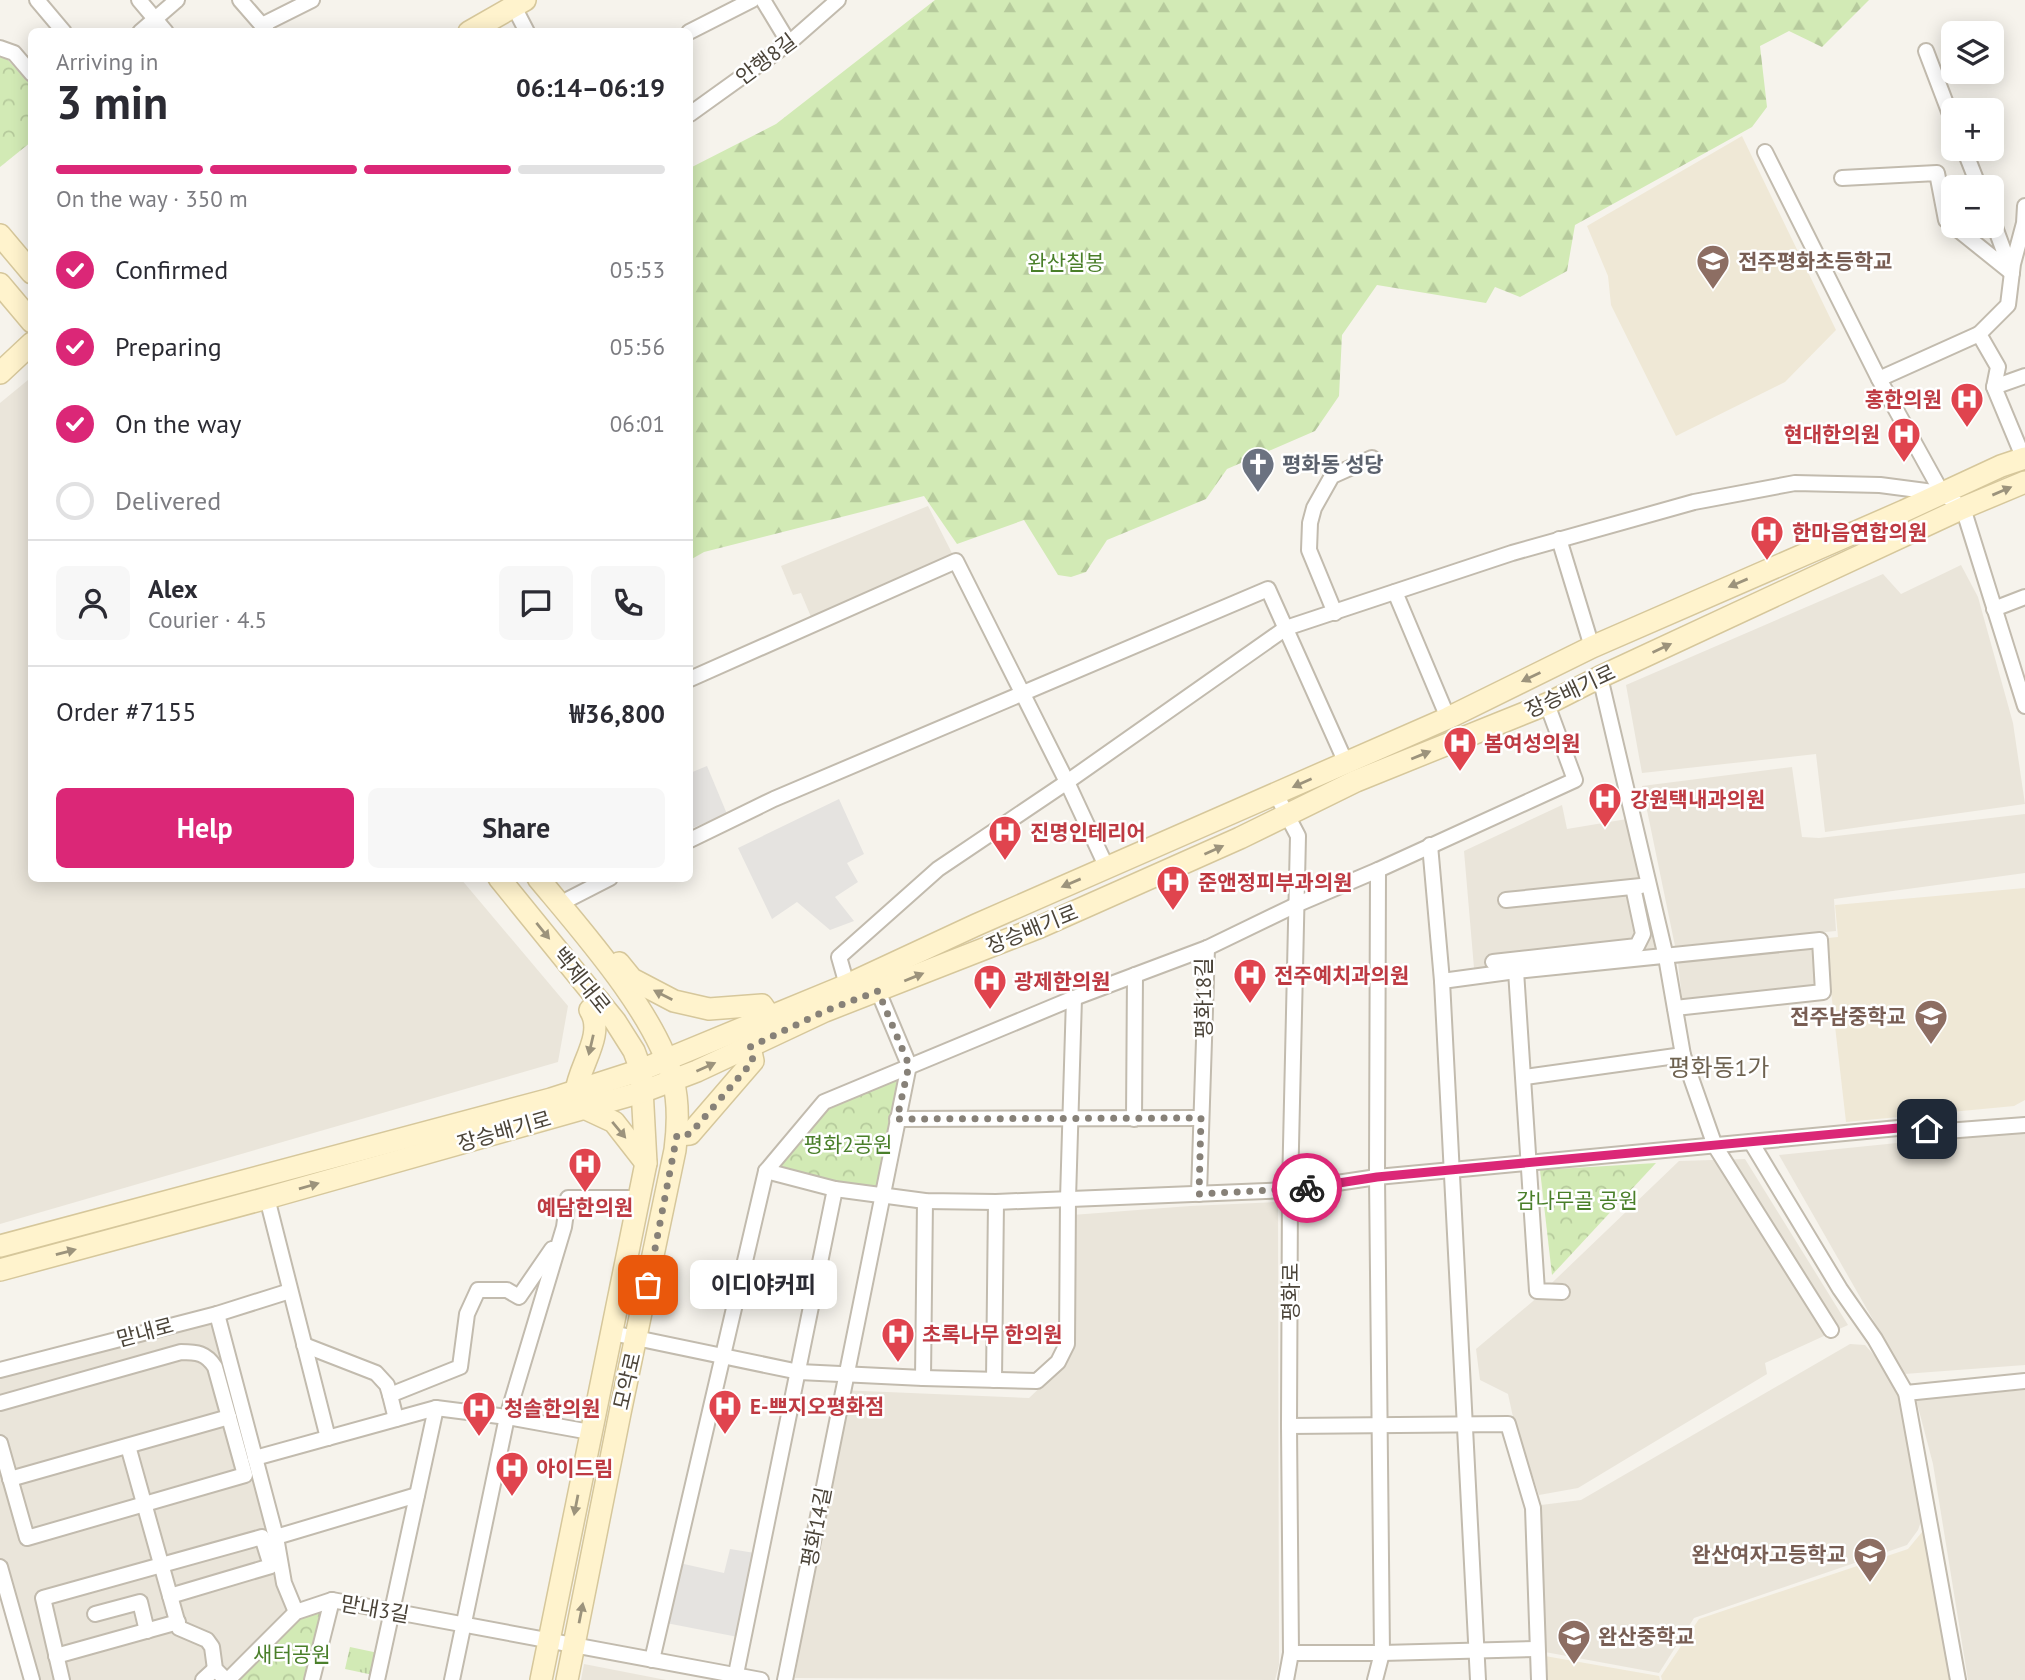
<!DOCTYPE html>
<meta charset="utf-8">
<style>
:root{--surface:#fff;--page:#f7f7f7;--text:#2b2b33;--muted:#7c7c81;--line:#e1e1e2;--accent:#db2777}
body{margin:0;font-family:"PT Sans","Noto Sans KR",sans-serif;background:var(--page);color:var(--text);height:100vh;display:flex;flex-direction:column;font-size:26px;white-space:nowrap}
*{box-sizing:border-box;margin:0}
p{font-size:23px;color:var(--muted)}
.icon{flex:none;width:38px;height:38px;fill:none;stroke:currentColor;stroke-width:2;stroke-linecap:round;stroke-linejoin:round}
.map{position:relative;flex:1;overflow:hidden}
.sheet{position:absolute;left:28px;top:28px;width:665px;height:854px;display:flex;flex-direction:column;background:var(--surface);border-radius:10px;box-shadow:0 4px 18px #0003}
.sheet>*{flex:none}
.fabs{position:absolute;left:1941px;top:21px;display:grid;gap:14px}
.fabs a{display:grid;place-items:center;width:63px;height:63px;border-radius:10px;background:var(--surface);box-shadow:0 4px 18px #0003;font-size:35px}
.pin{position:absolute;display:grid;place-items:center;width:60px;height:60px;color:#fff;margin:-30px;border-radius:14px;box-shadow:0 4px 10px #0006}
.courier{position:absolute;display:grid;place-items:center;width:70px;height:70px;margin:-35px;border:5px solid #db2777;border-radius:50%;background:#fff;color:#222;box-shadow:0 2px 9px #0007}
.bubble{position:absolute;height:49px;border-radius:10px;background:var(--surface);box-shadow:0 4px 18px #0003;font-size:23px;font-weight:700;line-height:49px;text-align:center}
.head em{font-style:normal;font-weight:700}
.head div{display:flex;flex-direction:column-reverse}
.head{display:flex;align-items:center;justify-content:space-between;height:119px;padding:0 28px}
h1{font-size:46px;font-weight:700;line-height:52px}
.bar{display:grid;grid-template-columns:repeat(4,1fr);gap:10px 7px;align-content:center;height:84px;padding:0 28px}
.bar i{height:9px;border-radius:5px;background:var(--line)}
.bar .active{background:var(--accent)}
.bar p{grid-column:span 4}
.line{display:flex;align-items:center;gap:18px;padding:0 28px;border-top:2px solid var(--line)}
.line div{flex:1}
.round{display:grid;place-items:center;flex:none;width:74px;height:74px;border-radius:10px;background:var(--page)}
ol{padding:0 28px;list-style:none}
li{display:flex;align-items:center;gap:21px;height:77px}
li p{margin-inline-start:auto}
li .icon{padding:7px;border-radius:50%;background:var(--accent);color:#fff;stroke-width:4}
li:last-child{color:var(--muted)}
li i{width:38px;height:38px;border:4px solid var(--line);border-radius:50%}
.cta{display:flex;gap:14px;margin-top:auto;padding:14px 28px}
.cta a{flex:1;height:80px;border-radius:10px;background:var(--accent);color:#fff;font-size:28px;font-weight:700;line-height:80px;text-align:center}
.cta a+a{background:var(--page);color:var(--text)}
.map>svg:first-child{display:block}
.residential{fill:#eae5da}
.education{fill:#efe8d6}
.grass{fill:url(#grass-tufts)}
.forest{fill:url(#forest-firs)}
.park{fill:url(#park-crowns)}
.parking{fill:#e5e3e0}
.lines{fill:none;stroke-linecap:round;stroke-linejoin:round}
.street-casing{stroke:#c2bbae;stroke-width:18}
.secondary-casing{stroke:#d6c79b;stroke-width:24}
.street{stroke:#fff;stroke-width:14}
.secondary{stroke:#fff3cd;stroke-width:21}
.oneway{fill:#9c937c}
.done{stroke:#878178;stroke-width:7;stroke-dasharray:0 12.6}
.route{stroke:#db2777;stroke-width:9}
.labels{text-anchor:middle;dominant-baseline:central;stroke-width:5;stroke-linejoin:round;paint-order:stroke}
.street-label{font-size:21px;fill:#4b4439;stroke:#fff}
.education-label{font-size:21px;font-weight:bold;fill:#785e54;stroke:#fff;text-anchor:start}
.park-label{font-size:21px;fill:#4a7f2a;stroke:#fff}
.health-label{font-size:21px;font-weight:bold;fill:#be3a42;stroke:#fff;text-anchor:start}
.worship-label{font-size:21px;font-weight:bold;fill:#5b616d;stroke:#fff;text-anchor:start}
.quarter-label{font-size:24px;fill:#6e6250;stroke:#fff}
</style>
<div class="map">
<svg width="2025" height="1680" viewBox="0 0 2025 1680">
<defs>
<pattern id="grass-tufts" width="24" height="20" patternUnits="userSpaceOnUse" patternTransform="scale(1.75)"><rect width="24" height="20" fill="#d2eab5"/><path d="M3 7l-1-3M5 7V3M7 7l1-3M15 17l-1-3M17 17v-4M19 17l1-3" fill="none" stroke="#b6ca9c"/></pattern>
<pattern id="forest-firs" width="22" height="20" patternUnits="userSpaceOnUse" patternTransform="scale(1.75)"><rect width="22" height="20" fill="#d2eab5"/><path d="M5 1l3.5 6h-7zM16 11l3.5 6h-7z" fill="#b6ca9c"/></pattern>
<pattern id="park-crowns" width="20" height="18" patternUnits="userSpaceOnUse" patternTransform="scale(1.75)"><rect width="20" height="18" fill="#d2eab5"/><path d="M2 6a3 3 0 1 1 6 0M12 15a3 3 0 1 1 6 0" fill="none" stroke="#b6ca9c"/></pattern>
</defs>
<rect width="100%" height="100%" fill="#f6f3ec"/>
<!-- residential -->
<g class="residential">
<polygon points="28,380 32,384 32,878 461,879 568,1006 558,1062 0,1224 0,403"/>
<polygon points="928,506 956,561 814,624 801,593 793,595 781,566"/>
<polygon points="1961,565 1978,597 2013,723 2025,804 1825,832 1816,754 1642,773 1626,685 1883,574 1901,594"/>
<polygon points="1792,767 1802,837 1819,838 2025,814 2025,873 1834,899 1836,931 1675,946 1642,786"/>
<polygon points="1562,805 1567,829 1627,819 1657,949 1474,968 1464,851"/>
<polygon points="1812,947 1816,986 1682,999 1678,962"/>
<polygon points="2025,1130 2025,1365 1904,1374 1779,1155"/>
<polygon points="1745,1159 1848,1325 1765,1363 1767,1374 1578,1488 1539,1495 1513,1417 1508,1394 1480,1380 1476,1349 1532,1302 1679,1161"/>
<polygon points="1278,1202 1279,1665 1275,1680 795,1678 839,1390 1029,1398 1049,1379 1059,1361 1059,1216 1190,1206"/>
<polygon points="217,1314 296,1612 226,1680 32,1680 0,1567 0,1370"/>
<polygon points="1850,1344 1865,1345 1881,1363 1896,1388 1923,1516 1918,1530 1907,1545 1694,1618 1659,1673 1545,1652 1541,1505 1581,1500"/>
<polygon points="2025,1390 2025,1680 1968,1680 1933,1464 1916,1399"/>
<polygon points="584,1664 666,1680 581,1680"/>
</g>
<!-- education -->
<g class="education">
<polygon points="1742,136 1836,330 1785,382 1676,436 1611,305 1608,276 1587,226"/>
<polygon points="2025,888 2025,1100 2014,1106 1846,1122 1831,991 1828,938 1838,937 1835,905"/>
<polygon points="1927,1526 1950,1680 1662,1680 1661,1676 1699,1619 1908,1549"/>
<polygon points="1545,1656 1659,1676 1660,1680 1546,1680"/>
</g>
<!-- grass -->
<polygon class="grass" points="350,1647 383,1654 378,1676 345,1669"/>
<!-- forest -->
<polygon class="forest" points="935,0 1869,0 1822,47 1789,31 1760,46 1767,107 1752,127 1575,225 1567,271 1520,297 1495,287 1486,303 1377,285 1342,335 1339,396 1315,431 1227,469 1206,499 1107,540 1086,572 1071,577 1058,575 1024,520 957,544 924,496 704,552 690,560 690,168 776,124"/>
<!-- park -->
<g class="park">
<polygon points="0,57 7,59 32,86 31,142 0,167"/>
<polygon points="909,1065 882,1195 766,1171 824,1102"/>
<polygon points="1656,1163 1552,1275 1540,1170"/>
<polygon points="332,1600 312,1680 228,1680 296,1612"/>
</g>
<!-- parking -->
<g class="parking">
<polygon points="707,766 727,814 690,829 690,773"/>
<polygon points="839,799 864,854 847,863 858,882 835,897 854,921 830,930 797,902 772,919 738,848"/>
<polygon points="730,1549 761,1554 743,1638 661,1622 675,1562 724,1573"/>
</g>
<g class="lines">
<defs>
<g id="street">
<polyline points="37,0 64,32"/>
<polyline points="139,0 166,32"/>
<polyline points="240,0 267,31"/>
<polyline points="763,0 789,43"/>
<polyline points="511,1 527,32"/>
<polyline points="262,25 312,0"/>
<polyline points="140,32 177,0"/>
<polyline points="689,32 752,0"/>
<polyline points="0,48 14,53 32,74"/>
<polyline points="1926,51 1953,122"/>
<polyline points="690,114 789,43 838,0"/>
<polyline points="1964,149 1979,187"/>
<polyline points="1765,152 1879,379 1942,493 1963,508 2025,706"/>
<polyline points="1842,178 1937,173 1946,220 2012,273 1992,219"/>
<polyline points="1879,379 1979,334"/>
<polyline points="1994,387 2025,376"/>
<polyline points="2024,459 1994,387 1998,367 1979,334 2008,305 2013,264 2024,223 2025,206"/>
<polyline points="1559,539 1592,647"/>
<polyline points="1395,592 1448,718"/>
<polyline points="1994,609 2025,597"/>
<polyline points="1335,613 1309,550 1310,523 1314,508 1332,476 1372,458"/>
<polyline points="1600,677 1666,957 1683,1055 1715,1146 1831,1330"/>
<polyline points="690,679 956,561 1067,782 1107,868"/>
<polyline points="1276,794 1298,836 1290,1190 1289,1426 1291,1653 1286,1680"/>
<polyline points="690,840 774,799 1268,589 1346,763"/>
<polyline points="1430,845 1442,981 1478,1680"/>
<polyline points="569,899 610,878"/>
<polyline points="1506,900 1641,886"/>
<polyline points="1493,962 1637,946 1643,934 1633,887"/>
<polyline points="1516,971 1537,1291 1562,1292"/>
<polyline points="1442,981 1516,971 1820,940 1823,992 1675,1008"/>
<polyline points="847,985 839,957 938,869 1067,782 1286,628 1512,553 1694,502 1795,483 1880,485 1941,493"/>
<polyline points="1525,1077 1683,1055"/>
<polyline points="897,1119 1201,1118"/>
<polyline points="1134,1119 1135,975"/>
<polyline points="1751,1142 1840,1289 1875,1339 1906,1393 1958,1680"/>
<polyline points="766,1171 835,1189 925,1201 996,1202 1290,1190 1377,1177 1909,1127 1946,1131 2025,1125"/>
<polyline points="1199,1194 1207,948"/>
<polyline points="267,1198 328,1438"/>
<polyline points="217,1314 276,1537 284,1583 296,1612"/>
<polyline points="612,1333 799,1372 923,1378 1037,1381 1058,1362 1067,1344 1068,1199 1074,998"/>
<polyline points="304,1345 376,1373 387,1385 390,1395"/>
<polyline points="0,1370 217,1314 290,1291"/>
<polyline points="923,1378 925,1201"/>
<polyline points="994,1380 996,1202"/>
<polyline points="1906,1393 2025,1381"/>
<path d="M 0,1403 L 181,1352 C 197,1352 206,1353 215,1367 L 245,1475 L 27,1538 L 0,1443"/>
<polyline points="396,1419 390,1395 460,1367 467,1314 478,1290 507,1290 519,1297 552,1249"/>
<polyline points="1289,1426 1508,1424 1533,1508 1539,1680"/>
<polyline points="128,1446 179,1628 207,1640 212,1647 215,1669 226,1680"/>
<polyline points="255,1458 436,1408 507,1417 590,1432"/>
<polyline points="10,1479 229,1417"/>
<polyline points="276,1537 417,1495"/>
<polyline points="0,1567 32,1680"/>
<polyline points="95,1614 140,1602 147,1631"/>
<polyline points="1291,1653 1382,1653 1537,1649"/>
<polyline points="56,1656 178,1622"/>
<polyline points="652,1660 766,1171 824,1102 1074,998 1207,948 1298,904 1378,870 1575,780 1547,704"/>
<polyline points="736,1674 835,1189"/>
<polyline points="62,1680 43,1598 262,1537 271,1566 170,1596"/>
<polyline points="203,1680 215,1669"/>
<polyline points="228,1680 296,1612 332,1600 761,1680"/>
<polyline points="312,1680 332,1600"/>
<polyline points="377,1680 436,1408"/>
<polyline points="452,1680 507,1417 564,1227 568,1198 639,1198"/>
<polyline points="785,1680 909,1065 878,991"/>
<polyline points="1375,1680 1382,1653 1377,1177 1378,870"/>
</g>
<g id="secondary">
<polyline points="469,32 525,0"/>
<polyline points="0,235 32,273"/>
<polyline points="0,284 32,322"/>
<polyline points="0,373 32,343"/>
<polyline points="499,878 615,1021 634,1051 641,1070 646,1163 541,1680"/>
<path d="M 538,878 C 582,931 657,1015 673,1080 C 679,1103 678,1127 675,1150 L 620,1413 L 567,1680"/>
<polyline points="619,963 632,979 674,1001 709,1009 762,1005 771,1018"/>
<path d="M 576,1092 C 578,1067 606,1034 590,1010 L 599,1001"/>
<polyline points="584,1108 614,1122 646,1163"/>
<polyline points="677,1135 690,1134 753,1061 750,1047"/>
<polyline points="0,1246 551,1099 641,1070 847,985 976,925 1448,718 1592,647 1904,511 2001,466 2025,458"/>
<polyline points="0,1270 267,1198 642,1092 697,1071 825,1011 1040,927 1240,838 1356,781 1547,704 1600,677 1963,508 2025,482"/>
</g>
</defs>
<!-- street casing -->
<use href="#street" class="street-casing"/>
<!-- secondary casing -->
<use href="#secondary" class="secondary-casing"/>
<!-- street -->
<use href="#street" class="street"/>
<!-- secondary -->
<use href="#secondary" class="secondary"/>
</g>
<!-- one-way arrows -->
<defs><path id="oneway-solid" d="M-6-.8H1V-3.2L6.5 0L1 3.2V.8H-6Z" transform="scale(1.75)"/></defs>
<g class="oneway">
<use href="#oneway-solid" transform="translate(2002 491) rotate(-23)"/>
<use href="#oneway-solid" transform="translate(1738 583) rotate(157)"/>
<use href="#oneway-solid" transform="translate(1662 648) rotate(-25)"/>
<use href="#oneway-solid" transform="translate(1531 677) rotate(154)"/>
<use href="#oneway-solid" transform="translate(1421 755) rotate(-22)"/>
<use href="#oneway-solid" transform="translate(1302 783) rotate(156)"/>
<use href="#oneway-solid" transform="translate(1214 850) rotate(-24)"/>
<use href="#oneway-solid" transform="translate(1071 883) rotate(157)"/>
<use href="#oneway-solid" transform="translate(543 931) rotate(51)"/>
<use href="#oneway-solid" transform="translate(914 977) rotate(-22)"/>
<use href="#oneway-solid" transform="translate(663 995) rotate(-153)"/>
<use href="#oneway-solid" transform="translate(591 1045) rotate(103)"/>
<use href="#oneway-solid" transform="translate(706 1067) rotate(-24)"/>
<use href="#oneway-solid" transform="translate(619 1130) rotate(50)"/>
<use href="#oneway-solid" transform="translate(309 1186) rotate(-16)"/>
<use href="#oneway-solid" transform="translate(66 1252) rotate(-15)"/>
<use href="#oneway-solid" transform="translate(576 1505) rotate(101)"/>
<use href="#oneway-solid" transform="translate(581 1613) rotate(-79)"/>
</g>
<g class="lines">
<!-- done -->
<polyline class="done" points="648,1285 677,1135 690,1134 753,1061 750,1047 825,1011 878,991 909,1065 897,1119 1201,1118 1199,1194 1307,1188"/>
<!-- route -->
<polyline class="route" points="1307,1188 1377,1177 1450,1170 1909,1127 1927,1129"/>
</g>
<!-- icons -->
<defs>
<symbol id="school-pin" viewBox="-11 -11 22 30"><path d="M0 17L-7.5 6A9.5 9.5 0 1 1 7.5 6Z" fill="#8d6e63" stroke="#fff"/><path d="M0-5L7-2L0 1L-7-2ZM-4 1L0 2.5L4 1V4Q0 6-4 4Z" fill="#fff"/></symbol>
<symbol id="hospital-pin" viewBox="-11 -11 22 30"><path d="M0 17L-7.5 6A9.5 9.5 0 1 1 7.5 6Z" fill="#e0444e" stroke="#fff"/><path d="M-5-5h3v3.5h4V-5h3V5h-3V1.5h-4V5h-3Z" fill="#fff"/></symbol>
<symbol id="church-pin" viewBox="-11 -11 22 30"><path d="M0 17L-7.5 6A9.5 9.5 0 1 1 7.5 6Z" fill="#6b7280" stroke="#fff"/><path d="M-1.2-6h2.4v3.5h3.3v2.4h-3.3V6h-2.4V-.1h-3.3v-2.4h3.3Z" fill="#fff"/></symbol>
</defs>
<g fill-rule="evenodd">
<use href="#school-pin" x="1694" y="242" width="38" height="52"/>
<use href="#hospital-pin" x="1948" y="380" width="38" height="52"/>
<use href="#hospital-pin" x="1885" y="415" width="38" height="52"/>
<use href="#church-pin" x="1239" y="445" width="38" height="52"/>
<use href="#hospital-pin" x="1748" y="513" width="38" height="52"/>
<use href="#hospital-pin" x="1441" y="724" width="38" height="52"/>
<use href="#hospital-pin" x="1586" y="780" width="38" height="52"/>
<use href="#hospital-pin" x="986" y="813" width="38" height="52"/>
<use href="#hospital-pin" x="1154" y="863" width="38" height="52"/>
<use href="#hospital-pin" x="1231" y="956" width="38" height="52"/>
<use href="#hospital-pin" x="971" y="962" width="38" height="52"/>
<use href="#school-pin" x="1912" y="997" width="38" height="52"/>
<use href="#hospital-pin" x="566" y="1145" width="38" height="52"/>
<use href="#hospital-pin" x="879" y="1315" width="38" height="52"/>
<use href="#hospital-pin" x="706" y="1387" width="38" height="52"/>
<use href="#hospital-pin" x="460" y="1389" width="38" height="52"/>
<use href="#hospital-pin" x="493" y="1449" width="38" height="52"/>
<use href="#school-pin" x="1851" y="1535" width="38" height="52"/>
<use href="#school-pin" x="1555" y="1617" width="38" height="52"/>
</g>
<g class="labels">
<!-- street labels -->
<g class="street-label">
<text transform="translate(766 59) rotate(-37)">안행8길</text>
<text transform="translate(1570 691) rotate(-25)">장승배기로</text>
<text transform="translate(1032 929) rotate(-22)">장승배기로</text>
<text transform="translate(582 980) rotate(51)">백제대로</text>
<text transform="translate(1203 998) rotate(-90)">평화18길</text>
<text transform="translate(504 1131) rotate(-16)">장승배기로</text>
<text transform="translate(1290 1292) rotate(-90)">평화로</text>
<text transform="translate(145 1332) rotate(-15)">맏내로</text>
<text transform="translate(627 1381) rotate(-77)">모악로</text>
<text transform="translate(816 1527) rotate(-79)">평화14길</text>
<text transform="translate(375 1609) rotate(10)">맏내3길</text>
</g>
<!-- education labels -->
<g class="education-label">
<text x="1738" y="261">전주평화초등학교</text>
<text x="1906" y="1016" text-anchor="end">전주남중학교</text>
<text x="1846" y="1554" text-anchor="end">완산여자고등학교</text>
<text x="1598" y="1636">완산중학교</text>
</g>
<!-- park labels -->
<g class="park-label">
<text x="1066" y="262">완산칠봉</text>
<text x="848" y="1144">평화2공원</text>
<text x="1577" y="1200">감나무골 공원</text>
<text x="292" y="1654">새터공원</text>
</g>
<!-- health labels -->
<g class="health-label">
<text x="1942" y="399" text-anchor="end">홍한의원</text>
<text x="1880" y="434" text-anchor="end">현대한의원</text>
<text x="1792" y="532">한마음연합의원</text>
<text x="1484" y="743">봄여성의원</text>
<text x="1630" y="799">강원택내과의원</text>
<text x="1030" y="832">진명인테리어</text>
<text x="1198" y="882">준앤정피부과의원</text>
<text x="1274" y="975">전주예치과의원</text>
<text x="1014" y="981">광제한의원</text>
<text x="585" y="1207" text-anchor="middle">예담한의원</text>
<text x="922" y="1334">초록나무 한의원</text>
<text x="750" y="1406">E-쁘지오평화점</text>
<text x="504" y="1408">청솔한의원</text>
<text x="536" y="1468">아이드림</text>
</g>
<!-- worship labels -->
<g class="worship-label">
<text x="1282" y="464">평화동 성당</text>
</g>
<!-- quarter labels -->
<g class="quarter-label">
<text x="1719" y="1067">평화동1가</text>
</g>
</g>
</svg>
<div class="fabs">
<a><svg class="icon" aria-label="layers" viewBox="0 0 24 24"><path d="M12 4l9 5-9 5-9-5zM3 14l9 5 9-5"/></svg></a>
<a>+</a>
<a>−</a>
</div>
<div class="pin" style="left:648px;top:1285px;background:#ea580c"><svg class="icon" aria-label="bag" viewBox="0 0 24 24"><path d="M5 8h14l-1 12H6zM9 8a3 3 0 0 1 6 0"/></svg></div>
<div class="pin" style="left:1927px;top:1129px;background:#1f2937"><svg class="icon" aria-label="home" viewBox="0 0 24 24"><path d="M3 11l9-7 9 7M6 9v11h12V9"/></svg></div>
<div class="courier" style="left:1307px;top:1188px"><svg class="icon" aria-label="bike" viewBox="0 0 24 24"><circle cx="6" cy="16" r="4"/><circle cx="18" cy="16" r="4"/><path d="M6 16l4-8h5l3 8M10 8l3 8H6M13 5h3"/></svg></div>
<div class="bubble" style="left:690px;top:1260px;width:147px">이디야커피</div>
<section class="sheet">
<div class="head"><div><h1>3 min</h1><p>Arriving in</p></div><em>06:14–06:19</em></div>
<div class="bar"><i class="active"></i><i class="active"></i><i class="active"></i><i></i><p>On the way · 350 m</p></div>
<ol>
<li><svg class="icon" aria-label="check" viewBox="0 0 24 24"><path d="M5 12l5 5 9-10"/></svg>Confirmed<p>05:53</p></li>
<li><svg class="icon" aria-label="check" viewBox="0 0 24 24"><path d="M5 12l5 5 9-10"/></svg>Preparing<p>05:56</p></li>
<li><svg class="icon" aria-label="check" viewBox="0 0 24 24"><path d="M5 12l5 5 9-10"/></svg>On the way<p>06:01</p></li>
<li><i></i>Delivered</li>
</ol>
<div class="line" style="height:126px"><a class="round"><svg class="icon" aria-label="person" viewBox="0 0 24 24"><circle cx="12" cy="8" r="4"/><path d="M4 21q1-7 8-7t8 7"/></svg></a><div><b>Alex</b><p>Courier · 4.5</p></div><a class="round"><svg class="icon" aria-label="chat" viewBox="0 0 24 24"><path d="M4 5h16v11H9l-5 4z"/></svg></a><a class="round"><svg class="icon" aria-label="phone" viewBox="0 0 24 24"><path d="M5 4h4l2 5-3 2q2 4 5 5l2-3 5 2v4C11 20 4 13 5 4z"/></svg></a></div>
<div class="line" style="height:91px"><div>Order #7155</div><b>₩36,800</b></div>
<div class="cta"><a>Help</a><a>Share</a></div>
</section>
</div>
